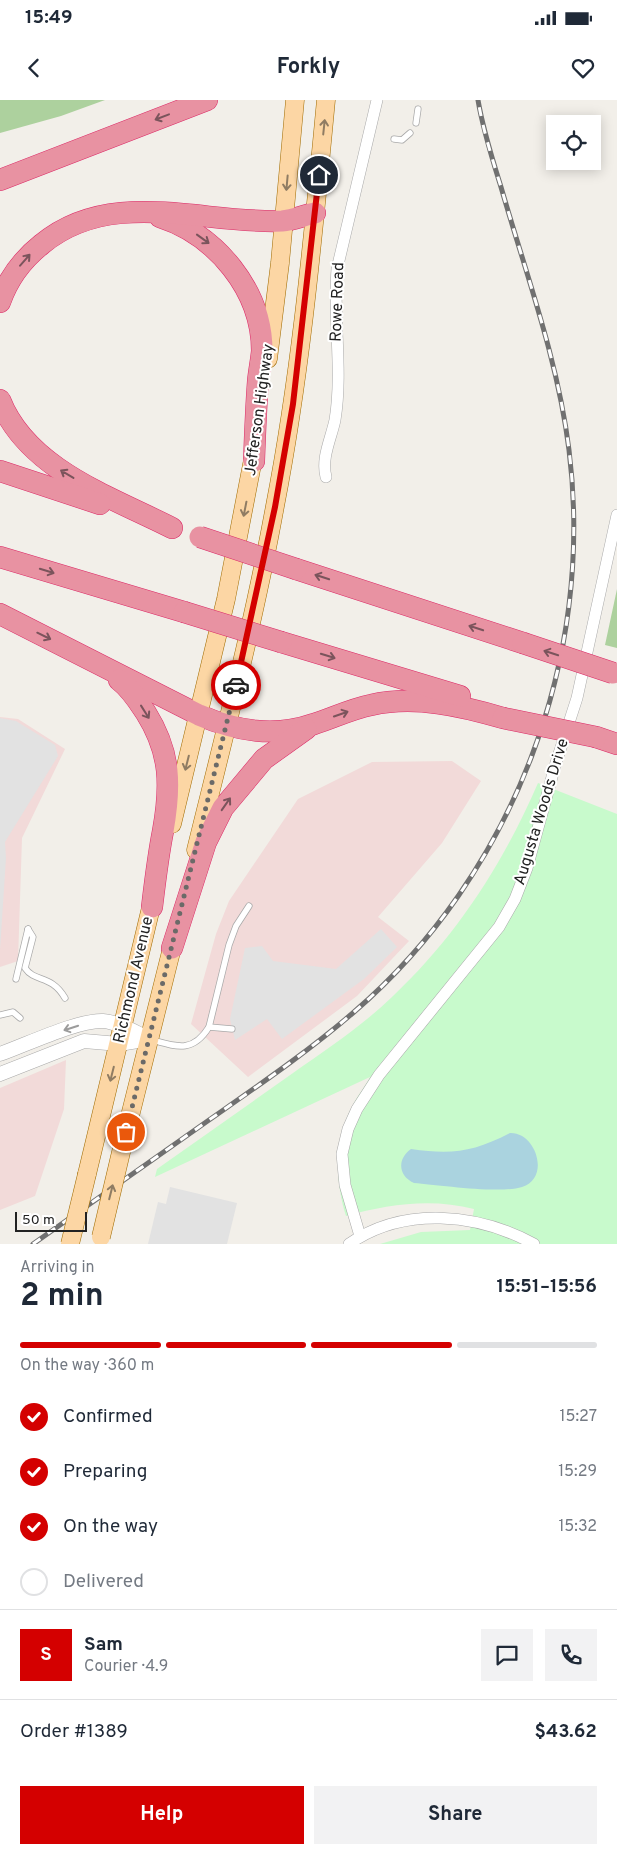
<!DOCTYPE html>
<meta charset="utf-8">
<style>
:root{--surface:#fff;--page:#f2f2f3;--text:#1f2937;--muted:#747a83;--line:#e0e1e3;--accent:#d40000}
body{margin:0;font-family:Overpass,sans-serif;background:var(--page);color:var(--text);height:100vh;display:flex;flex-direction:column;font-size:19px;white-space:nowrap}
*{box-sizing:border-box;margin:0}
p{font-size:16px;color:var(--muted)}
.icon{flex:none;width:28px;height:28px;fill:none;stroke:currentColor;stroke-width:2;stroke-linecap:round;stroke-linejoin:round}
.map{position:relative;height:1144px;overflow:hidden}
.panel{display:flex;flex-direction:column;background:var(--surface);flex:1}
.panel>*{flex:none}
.fabs{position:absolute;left:546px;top:15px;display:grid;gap:10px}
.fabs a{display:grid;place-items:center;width:55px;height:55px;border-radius:0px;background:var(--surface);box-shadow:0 2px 12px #0003;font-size:25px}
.scale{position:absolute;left:15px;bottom:12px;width:72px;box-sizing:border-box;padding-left:5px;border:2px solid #222;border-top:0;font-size:14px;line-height:18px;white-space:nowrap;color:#222;-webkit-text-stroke:4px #fff;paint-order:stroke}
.pin{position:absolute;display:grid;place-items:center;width:42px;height:42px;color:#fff;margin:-21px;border:2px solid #fff;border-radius:50%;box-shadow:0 1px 5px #0007}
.courier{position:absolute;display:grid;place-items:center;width:50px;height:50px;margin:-25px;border:4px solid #d40000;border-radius:50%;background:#fff;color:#222;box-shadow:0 1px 6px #0007}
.overview em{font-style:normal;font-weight:700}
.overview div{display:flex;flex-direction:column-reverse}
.overview{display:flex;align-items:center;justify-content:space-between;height:85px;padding:0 20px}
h1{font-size:32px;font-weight:700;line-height:38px}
.bar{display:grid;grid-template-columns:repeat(4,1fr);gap:8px 5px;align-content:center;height:60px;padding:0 20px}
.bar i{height:6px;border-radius:4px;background:var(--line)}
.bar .current{background:var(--accent)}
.bar p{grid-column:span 4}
.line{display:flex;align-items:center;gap:12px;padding:0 20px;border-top:1px solid var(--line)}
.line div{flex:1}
.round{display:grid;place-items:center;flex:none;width:52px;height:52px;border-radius:0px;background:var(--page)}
ol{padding:0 20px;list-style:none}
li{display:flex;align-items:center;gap:15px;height:55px}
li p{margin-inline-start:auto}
li .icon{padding:5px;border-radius:50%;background:var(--accent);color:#fff;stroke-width:4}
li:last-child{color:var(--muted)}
li i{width:28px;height:28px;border:2px solid var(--line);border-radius:50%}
.button{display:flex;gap:10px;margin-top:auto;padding:10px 20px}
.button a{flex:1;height:58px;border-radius:0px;background:var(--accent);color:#fff;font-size:20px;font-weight:700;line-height:58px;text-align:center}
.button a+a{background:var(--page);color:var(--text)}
.status{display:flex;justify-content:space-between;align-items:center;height:35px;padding:0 25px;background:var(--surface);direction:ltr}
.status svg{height:14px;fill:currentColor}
header{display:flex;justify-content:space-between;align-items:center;height:65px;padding:0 20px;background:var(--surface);font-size:22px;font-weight:700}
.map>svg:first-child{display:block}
.commercial{fill:#f2dad9}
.forest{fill:#add19e}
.park{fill:#c8facc}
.parking{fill:#e2e2e2}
.water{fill:#aad3df}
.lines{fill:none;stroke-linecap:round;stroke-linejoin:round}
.service-casing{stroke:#a9a9a9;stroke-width:7}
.minor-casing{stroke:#a9a9a9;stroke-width:12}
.tertiary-casing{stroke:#a9a9a9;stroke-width:15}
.primary-casing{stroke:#a06b00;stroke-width:19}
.motorway-casing{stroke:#dc2a67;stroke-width:22}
.service{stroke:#fff;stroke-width:5.5}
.minor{stroke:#fff;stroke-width:11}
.tertiary{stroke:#fff;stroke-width:14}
.primary{stroke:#fcd6a4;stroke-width:18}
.motorway{stroke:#e892a2;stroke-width:21}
.rail-casing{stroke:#707070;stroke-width:5}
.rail{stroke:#fff;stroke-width:3;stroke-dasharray:9;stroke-linecap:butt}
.primary-bridge-casing{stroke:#a06b00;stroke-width:19;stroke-linecap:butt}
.motorway-bridge-casing{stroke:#dc2a67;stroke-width:22;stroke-linecap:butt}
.primary-bridge{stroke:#fcd6a4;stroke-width:18}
.motorway-bridge{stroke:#e892a2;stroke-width:21}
.oneway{stroke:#7b545c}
.oneway2{stroke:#8f7c63}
.oneway3{stroke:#9c9c9c}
.done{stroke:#6b6a68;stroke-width:5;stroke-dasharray:0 9}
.route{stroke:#d40000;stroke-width:6}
.labels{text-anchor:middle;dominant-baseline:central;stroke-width:4;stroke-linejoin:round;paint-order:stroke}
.street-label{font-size:16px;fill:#222;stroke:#fff}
</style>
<div class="status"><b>15:49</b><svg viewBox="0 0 49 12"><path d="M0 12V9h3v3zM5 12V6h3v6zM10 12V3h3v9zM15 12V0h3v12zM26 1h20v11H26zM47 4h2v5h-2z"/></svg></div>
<header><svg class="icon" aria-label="back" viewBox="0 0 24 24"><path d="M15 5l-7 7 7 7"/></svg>Forkly<svg class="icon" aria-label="heart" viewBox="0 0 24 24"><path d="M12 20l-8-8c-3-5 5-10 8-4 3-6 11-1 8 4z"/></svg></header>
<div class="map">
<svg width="617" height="1144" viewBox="0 0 617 1144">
<rect width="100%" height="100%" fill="#f2efe9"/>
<!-- commercial -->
<g class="commercial">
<polygon points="0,617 18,619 65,649 22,738 18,861 0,867"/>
<polygon points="452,661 481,681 442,743 378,817 409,841 357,896 248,977 191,924 216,834 229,801 298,699 372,662"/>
<polygon points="66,960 64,1009 35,1096 0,1110 0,988"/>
</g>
<!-- forest -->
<g class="forest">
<polygon points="0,0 105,0 61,16 0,33"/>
<polygon points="617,489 617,548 605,545"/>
</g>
<!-- park -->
<path class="park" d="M 538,683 L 617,714 L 617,1144 L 380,1144 L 421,1132 L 470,1130 L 474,1109 C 432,1098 388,1104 346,1116 C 335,1081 334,1040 352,1007 C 357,996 365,987 370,977 L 155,1077 L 157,1069 C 202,1037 248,1005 293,973 C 327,949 362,926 392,897 C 456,837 503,764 538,683 Z"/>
<!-- parking -->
<g class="parking">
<polygon points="0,618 16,621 55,645 58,656 5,742 6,758 0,850"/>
<polygon points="381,829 397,847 364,879 282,939 267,919 235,940 230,919 245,848 262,846 273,861 336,869"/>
<polygon points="170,1087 237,1103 227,1144 148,1144 158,1102 166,1104"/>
</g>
<!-- water -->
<path class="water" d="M 510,1033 C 536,1032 551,1078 522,1087 C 500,1094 439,1085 414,1083 C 398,1076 397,1059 411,1049 C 452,1055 473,1052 510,1033 Z"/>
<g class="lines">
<defs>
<g id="service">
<polyline points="416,23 418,9"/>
<polyline points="394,39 402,40 410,33"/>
<path d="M 28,829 L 33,837 L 25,868 C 35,883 51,874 65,898"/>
<polyline points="16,879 28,829"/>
<polyline points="0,915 13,912 20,918"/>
<polyline points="209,927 232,929"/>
<path d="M 152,940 C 177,947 193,953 209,927 L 229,845 L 236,826 L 249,806"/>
</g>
<g id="minor">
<path d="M 326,377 C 321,358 331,339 335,320 C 343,271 333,219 337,169 L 377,0"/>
<polyline points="360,1136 345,1085 342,1054 348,1029 357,1009 379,975 499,827 515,799 527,768 555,666 577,598 617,415"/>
<path d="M 349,1144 C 404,1106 477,1113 534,1144"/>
</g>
<g id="tertiary">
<path d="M 0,954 C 26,945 77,920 103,921 C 119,922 136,933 150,939"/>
<polyline points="0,974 84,941 119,944 150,939"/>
</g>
<g id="primary">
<polyline points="268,259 280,163 295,0"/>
<polyline points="172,724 226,499 255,349"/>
<path d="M 196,750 C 224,636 254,522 275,406 C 301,272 313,136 326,0"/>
<polyline points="122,1048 175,836"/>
<polyline points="87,1074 154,795"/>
</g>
<g id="motorway">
<polyline points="0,80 207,0"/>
<path d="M 160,117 C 216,135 262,190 262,251 C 261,261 259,271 258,281 C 256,307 255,334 254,361"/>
<path d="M 0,202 C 8,179 23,159 42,144 C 111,87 202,124 282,121 C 293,120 305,115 315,113"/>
<path d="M 0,300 C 27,369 111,397 172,428"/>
<polyline points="0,371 100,404"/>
<polyline points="0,457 184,512"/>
<polyline points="296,469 523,543"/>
<path d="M 0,514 L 199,615 C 236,631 274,638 314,624 C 333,618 351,609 371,605 C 415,595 462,606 503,618"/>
<polyline points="281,542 460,596"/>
<path d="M 119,580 C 131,589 138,601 146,613 C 171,653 171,686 163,731 C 158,756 155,782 152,807"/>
<polyline points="596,637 617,644"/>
<polyline points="172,848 206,742 223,708 264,659 306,629"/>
</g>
</defs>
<!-- service casing -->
<use href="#service" class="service-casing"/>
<!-- minor casing -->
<use href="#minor" class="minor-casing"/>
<!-- tertiary casing -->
<use href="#tertiary" class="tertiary-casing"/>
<!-- primary casing -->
<use href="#primary" class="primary-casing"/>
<!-- motorway casing -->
<use href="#motorway" class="motorway-casing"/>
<!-- service -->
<use href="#service" class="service"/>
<!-- minor -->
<use href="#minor" class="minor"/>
<!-- tertiary -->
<use href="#tertiary" class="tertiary"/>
<!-- primary -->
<use href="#primary" class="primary"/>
<!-- motorway -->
<use href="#motorway" class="motorway"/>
<defs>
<path id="rail" d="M 33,1144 C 92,1102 151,1061 209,1020 C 259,985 309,951 354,912 C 514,774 595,558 569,350 C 558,260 526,174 501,87 C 492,58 483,30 478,0"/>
</defs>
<!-- rail casing -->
<use href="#rail" class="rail-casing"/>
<!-- rail -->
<use href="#rail" class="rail"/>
<defs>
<g id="primary-bridge">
<polyline points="101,1137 122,1048"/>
<polyline points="70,1144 87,1074"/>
</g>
<g id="motorway-bridge">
<polyline points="200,437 296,469"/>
<polyline points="184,512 281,542"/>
<polyline points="523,543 613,573"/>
<polyline points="503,618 596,637"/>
</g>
</defs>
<!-- primary-bridge casing -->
<use href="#primary-bridge" class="primary-bridge-casing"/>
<!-- motorway-bridge casing -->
<use href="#motorway-bridge" class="motorway-bridge-casing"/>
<!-- primary-bridge -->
<use href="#primary-bridge" class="primary-bridge"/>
<!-- motorway-bridge -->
<use href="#motorway-bridge" class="motorway-bridge"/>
</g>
<!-- one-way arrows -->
<defs><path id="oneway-shaft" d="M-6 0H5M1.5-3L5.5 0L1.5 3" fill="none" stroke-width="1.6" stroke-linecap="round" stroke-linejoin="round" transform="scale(1.25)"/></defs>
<g class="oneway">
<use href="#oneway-shaft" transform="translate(162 17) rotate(159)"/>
<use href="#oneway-shaft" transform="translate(203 139) rotate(36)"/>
<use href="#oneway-shaft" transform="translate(25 160) rotate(-49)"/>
<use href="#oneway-shaft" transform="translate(67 374) rotate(-149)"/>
<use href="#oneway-shaft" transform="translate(47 471) rotate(17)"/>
<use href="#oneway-shaft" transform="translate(322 477) rotate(-162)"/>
<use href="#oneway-shaft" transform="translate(476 528) rotate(-162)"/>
<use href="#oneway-shaft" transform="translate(44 536) rotate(26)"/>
<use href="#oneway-shaft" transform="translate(551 553) rotate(-162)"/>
<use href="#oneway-shaft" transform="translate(328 556) rotate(17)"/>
<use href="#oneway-shaft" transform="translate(145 612) rotate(58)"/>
<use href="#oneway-shaft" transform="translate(341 614) rotate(-19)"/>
<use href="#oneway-shaft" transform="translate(226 704) rotate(-55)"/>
</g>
<g class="oneway2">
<use href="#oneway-shaft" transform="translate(324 27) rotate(-84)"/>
<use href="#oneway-shaft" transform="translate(287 83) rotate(95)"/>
<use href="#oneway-shaft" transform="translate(245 409) rotate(101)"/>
<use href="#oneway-shaft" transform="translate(187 663) rotate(104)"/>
<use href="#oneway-shaft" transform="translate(112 974) rotate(104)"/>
<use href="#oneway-shaft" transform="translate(111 1092) rotate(-76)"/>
</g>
<use class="oneway3" href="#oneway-shaft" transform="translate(71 928) rotate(162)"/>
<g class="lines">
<!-- done -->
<polyline class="done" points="126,1032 236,585"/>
<!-- route -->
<polyline class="route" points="236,585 275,407 293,304 319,75"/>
</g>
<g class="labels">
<!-- street labels -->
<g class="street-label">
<text transform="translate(338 202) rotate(-88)">Rowe Road</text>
<text transform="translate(260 310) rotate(-82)">Jefferson Highway</text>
<text transform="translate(542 712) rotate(-73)">Augusta Woods Drive</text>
<text transform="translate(134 880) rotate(-77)">Richmond Avenue</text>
</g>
</g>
</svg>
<div class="fabs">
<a><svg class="icon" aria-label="locate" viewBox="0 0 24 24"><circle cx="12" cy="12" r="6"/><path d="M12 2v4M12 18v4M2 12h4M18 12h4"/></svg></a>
</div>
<div class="scale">50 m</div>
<div class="pin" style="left:126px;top:1032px;background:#ea580c"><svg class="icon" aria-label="bag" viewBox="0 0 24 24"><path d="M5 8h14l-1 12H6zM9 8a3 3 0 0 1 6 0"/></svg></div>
<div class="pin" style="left:319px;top:75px;background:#1f2937"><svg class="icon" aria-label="home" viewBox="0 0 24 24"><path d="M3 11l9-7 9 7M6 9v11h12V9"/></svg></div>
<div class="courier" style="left:236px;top:585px"><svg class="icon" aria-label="car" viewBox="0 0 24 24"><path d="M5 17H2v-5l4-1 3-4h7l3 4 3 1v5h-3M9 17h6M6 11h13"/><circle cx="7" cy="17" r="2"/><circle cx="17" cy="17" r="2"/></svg></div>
</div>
<section class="panel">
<div class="overview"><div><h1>2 min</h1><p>Arriving in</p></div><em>15:51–15:56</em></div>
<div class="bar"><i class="current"></i><i class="current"></i><i class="current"></i><i></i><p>On the way · 360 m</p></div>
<ol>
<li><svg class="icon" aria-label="check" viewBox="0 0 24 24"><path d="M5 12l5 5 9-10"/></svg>Confirmed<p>15:27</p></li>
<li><svg class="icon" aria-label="check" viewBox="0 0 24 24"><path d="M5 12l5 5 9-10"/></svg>Preparing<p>15:29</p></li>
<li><svg class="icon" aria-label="check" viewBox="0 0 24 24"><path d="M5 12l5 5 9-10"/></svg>On the way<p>15:32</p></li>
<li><i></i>Delivered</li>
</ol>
<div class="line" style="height:90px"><b class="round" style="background:var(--accent);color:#fff">S</b><div><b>Sam</b><p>Courier · 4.9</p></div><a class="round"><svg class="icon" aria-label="chat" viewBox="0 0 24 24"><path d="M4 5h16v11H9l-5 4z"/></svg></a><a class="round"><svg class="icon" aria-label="phone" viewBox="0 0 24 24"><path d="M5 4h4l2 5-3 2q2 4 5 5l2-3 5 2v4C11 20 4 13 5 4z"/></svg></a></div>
<div class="line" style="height:65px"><div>Order #1389</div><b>$43.62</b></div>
<div class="button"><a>Help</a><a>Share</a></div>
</section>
